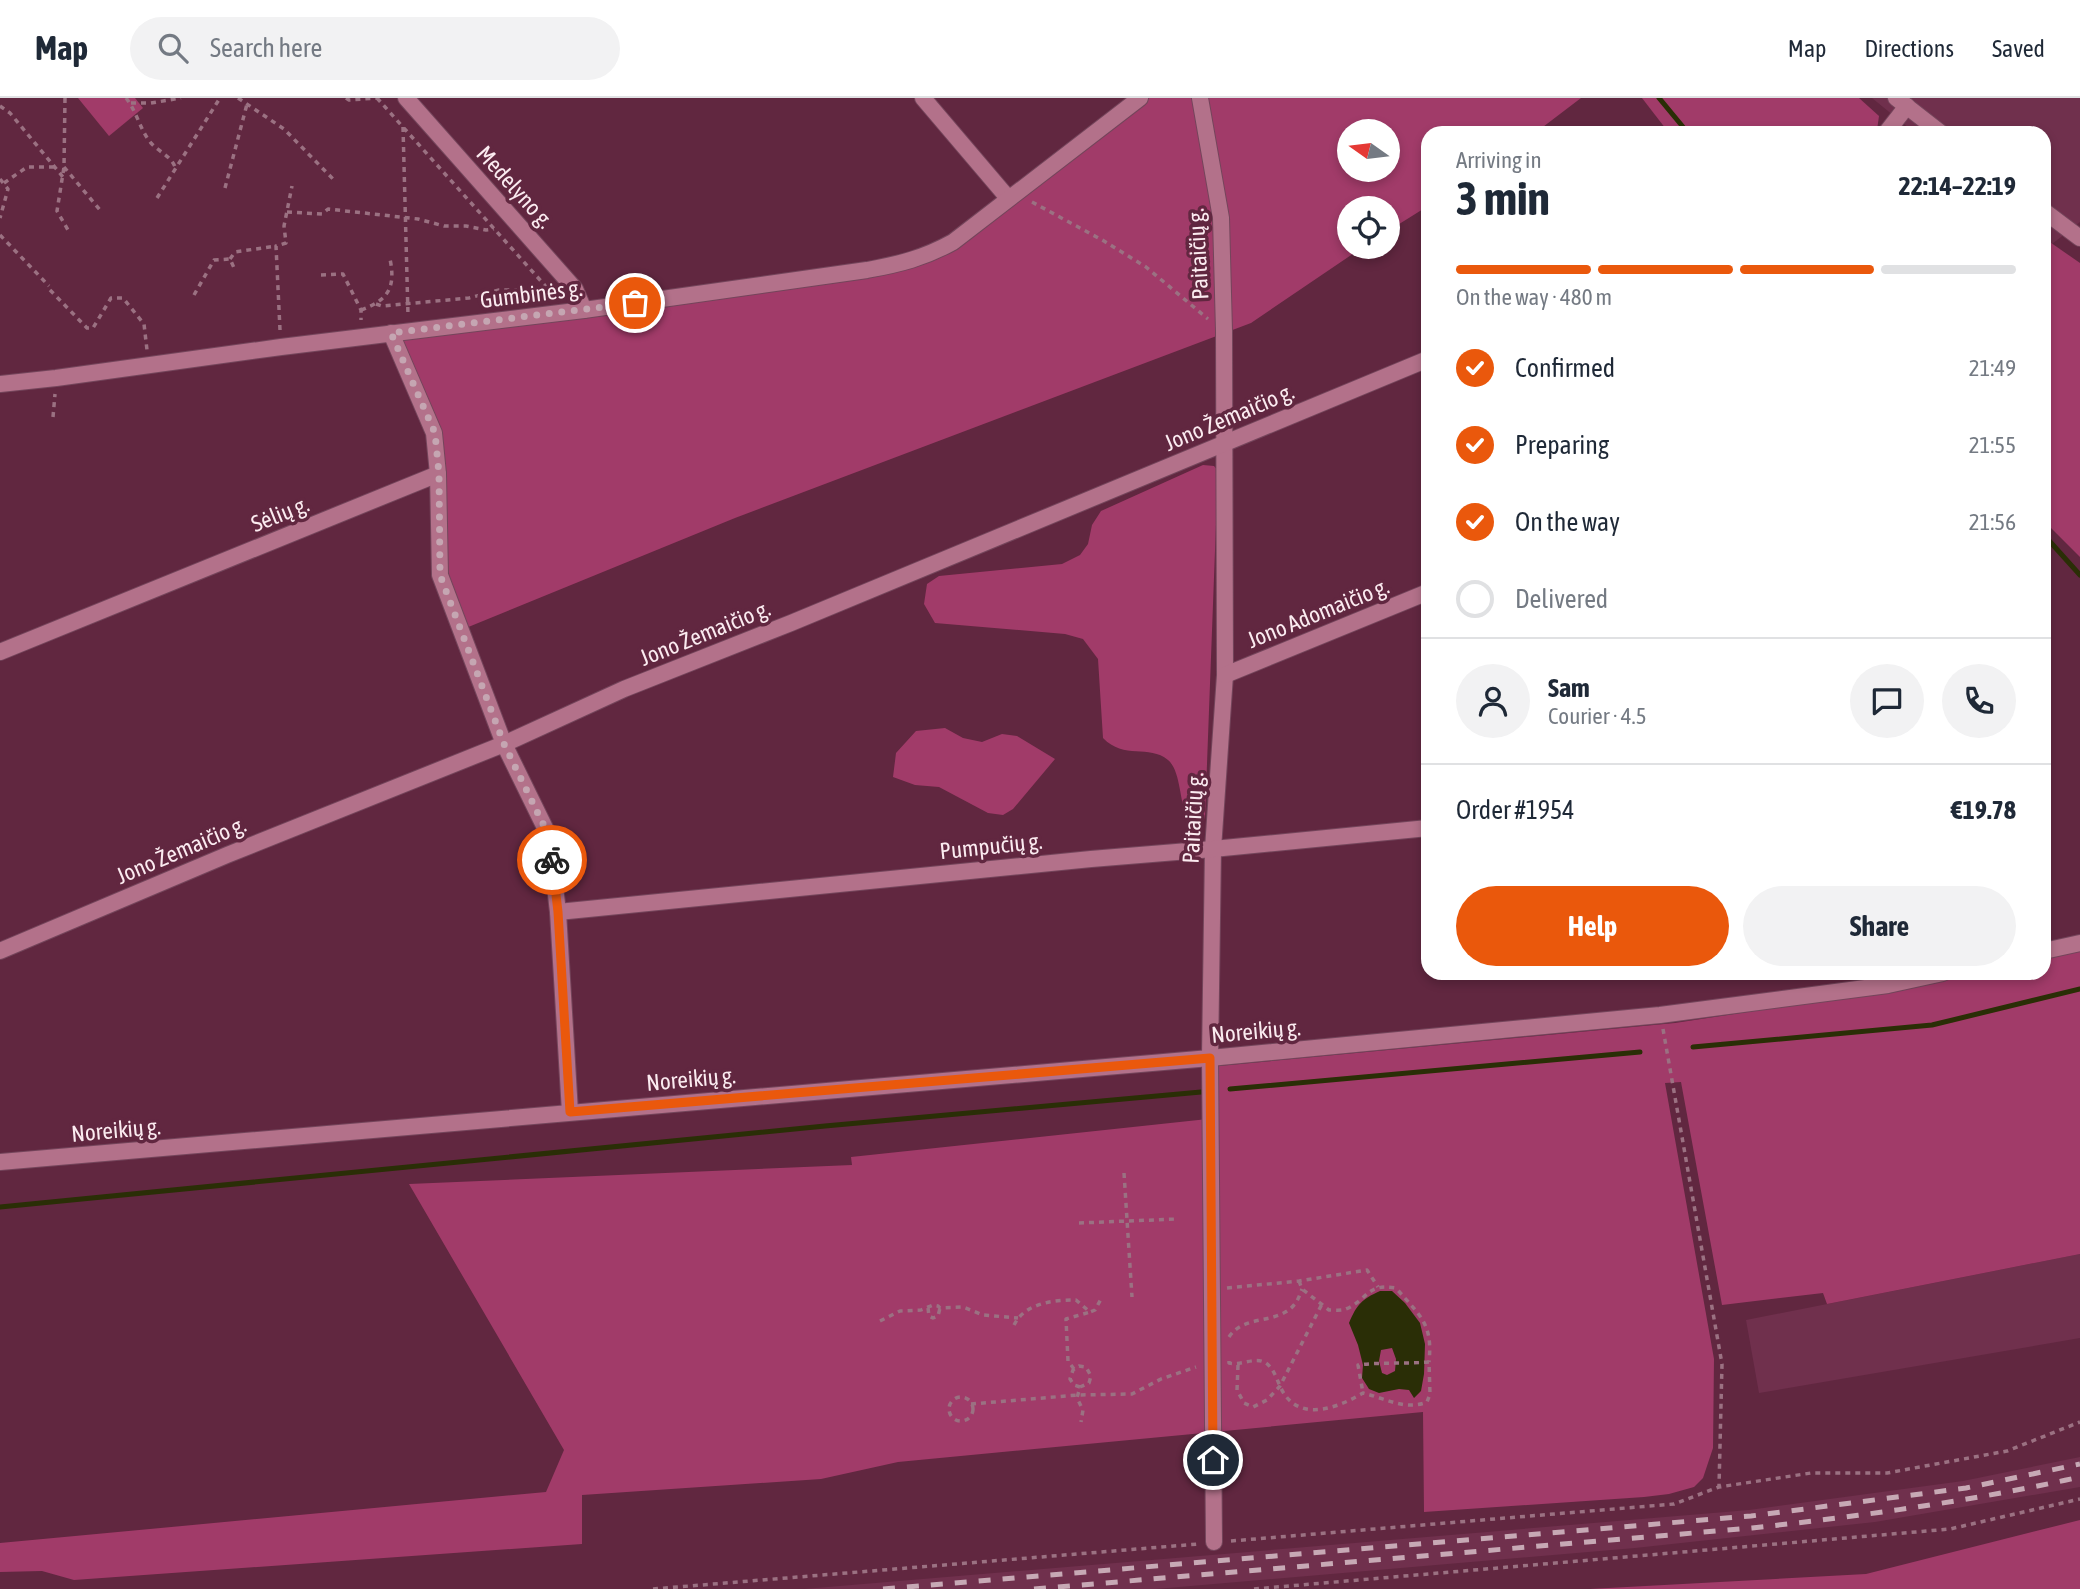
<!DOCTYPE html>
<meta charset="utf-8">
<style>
:root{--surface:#fff;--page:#f2f2f3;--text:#1f2937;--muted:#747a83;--line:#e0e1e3;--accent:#ea580c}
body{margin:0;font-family:"Asap Condensed",sans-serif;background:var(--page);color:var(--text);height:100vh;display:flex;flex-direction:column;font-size:26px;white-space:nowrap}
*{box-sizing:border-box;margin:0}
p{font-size:23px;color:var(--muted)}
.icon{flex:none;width:38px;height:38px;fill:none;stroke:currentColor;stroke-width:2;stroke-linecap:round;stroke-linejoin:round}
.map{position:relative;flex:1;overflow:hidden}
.drawer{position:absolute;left:1421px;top:28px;width:630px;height:854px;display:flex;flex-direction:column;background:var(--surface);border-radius:21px;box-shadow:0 4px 10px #0003}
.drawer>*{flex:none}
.needle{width:46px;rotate:284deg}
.fabs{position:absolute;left:1337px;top:21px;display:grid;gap:14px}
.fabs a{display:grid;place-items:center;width:63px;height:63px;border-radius:50%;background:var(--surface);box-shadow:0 4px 10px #0003;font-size:35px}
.pin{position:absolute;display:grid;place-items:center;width:60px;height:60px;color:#fff;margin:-30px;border:4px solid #fff;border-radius:50%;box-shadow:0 2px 7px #0007}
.courier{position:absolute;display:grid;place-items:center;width:70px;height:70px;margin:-35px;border:5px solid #ea580c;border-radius:50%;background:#fff;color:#222;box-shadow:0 2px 9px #0007}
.head em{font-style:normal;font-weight:700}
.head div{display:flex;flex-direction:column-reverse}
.head{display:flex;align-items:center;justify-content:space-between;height:119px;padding:0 35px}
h1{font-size:46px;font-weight:700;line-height:52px}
.bar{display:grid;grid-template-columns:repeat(4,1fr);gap:10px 7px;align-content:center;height:84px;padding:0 35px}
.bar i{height:9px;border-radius:5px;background:var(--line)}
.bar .active{background:var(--accent)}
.bar p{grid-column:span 4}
.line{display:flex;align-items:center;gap:18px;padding:0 35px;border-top:2px solid var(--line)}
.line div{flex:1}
.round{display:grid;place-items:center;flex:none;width:74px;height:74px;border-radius:37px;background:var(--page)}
ol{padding:0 35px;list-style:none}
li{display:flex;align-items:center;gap:21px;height:77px}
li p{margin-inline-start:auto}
li .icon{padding:7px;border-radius:50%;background:var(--accent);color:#fff;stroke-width:4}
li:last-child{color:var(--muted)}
li i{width:38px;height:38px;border:4px solid var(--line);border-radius:50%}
.action{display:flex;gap:14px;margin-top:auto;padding:14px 35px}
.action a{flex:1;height:80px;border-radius:42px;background:var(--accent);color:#fff;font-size:28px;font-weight:700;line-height:80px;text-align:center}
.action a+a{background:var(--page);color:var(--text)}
header{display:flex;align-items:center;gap:42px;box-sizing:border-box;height:98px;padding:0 35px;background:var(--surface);border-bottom:2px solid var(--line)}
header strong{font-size:33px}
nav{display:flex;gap:38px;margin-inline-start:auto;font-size:24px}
.search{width:490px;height:63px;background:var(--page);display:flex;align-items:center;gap:18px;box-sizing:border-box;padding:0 24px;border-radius:38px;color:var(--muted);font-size:26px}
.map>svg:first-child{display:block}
.built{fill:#70304d}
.green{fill:#a13b69;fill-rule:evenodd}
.water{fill:#2a2e06;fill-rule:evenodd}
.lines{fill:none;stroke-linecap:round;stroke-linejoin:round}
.stream{stroke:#2a2e06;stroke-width:5}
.street-casing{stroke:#74455b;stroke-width:18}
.path{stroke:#9b7182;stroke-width:3.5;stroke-dasharray:5 5;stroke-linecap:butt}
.street{stroke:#b3718a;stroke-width:16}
.rail{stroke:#c7a9b5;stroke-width:5;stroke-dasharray:12 12;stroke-linecap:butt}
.done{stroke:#c5a6b2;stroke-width:7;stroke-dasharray:0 12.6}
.route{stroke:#ea580c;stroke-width:9}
.labels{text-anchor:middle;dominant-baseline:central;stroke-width:7;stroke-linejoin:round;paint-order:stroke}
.street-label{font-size:23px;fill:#fbebf0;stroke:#612740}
</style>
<header>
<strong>Map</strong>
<div class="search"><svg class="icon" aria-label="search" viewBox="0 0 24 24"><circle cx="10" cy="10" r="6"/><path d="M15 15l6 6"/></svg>Search here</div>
<nav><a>Map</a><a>Directions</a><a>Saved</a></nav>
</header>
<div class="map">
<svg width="2080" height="1491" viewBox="0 0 2080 1491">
<rect width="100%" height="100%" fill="#612740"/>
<!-- built -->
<g class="built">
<polygon points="1872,0 2080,0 2080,124 2052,146 2044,140 2044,35 1915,35"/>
<polygon points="2080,1156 2080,1240 1759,1295 1746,1222"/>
<polygon points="2080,1359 2080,1389 1875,1424 1635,1450 1156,1491 804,1491 1749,1412 1963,1383"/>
</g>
<!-- green -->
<g class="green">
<polygon points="78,0 135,0 143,10 109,38"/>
<path d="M 1140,0 L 1581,0 L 1535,35 L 1428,35 L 1428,108 L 1388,133 L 1388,110 L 1349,110 L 1349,149 L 1363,149 L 1251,225 L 735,420 L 461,532 L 440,477 L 434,335 L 391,235 L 932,155 ZM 1349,33 L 1388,33 L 1388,72 L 1349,72 Z"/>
<polygon points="1642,0 1859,0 1879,18 1877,32 1874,35 1669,35"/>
<polygon points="2044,140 2080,165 2080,459 2044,423"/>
<path d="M 1203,367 L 1214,368 L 1218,373 L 1205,719 L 1202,726 L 1194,726 C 1193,725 1188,719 1187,718 C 1179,703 1181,673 1168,662 C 1149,646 1124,662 1103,640 L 1098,561 L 1083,541 L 1065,536 L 935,525 L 924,506 L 927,486 L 939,478 L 1062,466 L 1080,457 L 1088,446 L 1092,427 L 1101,413 Z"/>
<polygon points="945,630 963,640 982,644 1002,636 1017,638 1055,661 1013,711 1003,717 988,715 939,689 915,687 893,679 896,655 916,633"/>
<polygon points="2080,851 2080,1156 1827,1206 1823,1195 1722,1207 1681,984 1665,985 1714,1261 1713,1350 1703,1380 1694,1389 1669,1396 1644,1399 1424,1414 1423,1314 898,1364 821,1381 582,1397 582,1446 74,1482 42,1473 0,1474 0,1445 546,1394 564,1352 409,1086 852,1067 851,1059 1217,1020 1218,968 1675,925 1904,890 1972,875 2044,875 2044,859"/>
<polygon points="2080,1422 2080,1491 1590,1491 1866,1476"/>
</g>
<!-- water -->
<path class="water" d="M 1380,1193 L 1392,1193 L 1405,1205 L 1420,1225 L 1425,1246 L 1424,1276 L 1421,1293 L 1414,1300 L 1409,1292 L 1399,1291 L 1379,1295 L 1369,1291 L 1362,1280 L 1363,1267 L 1358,1247 L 1349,1225 C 1357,1206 1362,1201 1380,1193 ZM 1392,1250 L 1396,1261 L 1395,1273 L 1387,1277 L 1382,1275 L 1379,1263 L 1381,1252 Z"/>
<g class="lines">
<!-- stream -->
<g class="stream">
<polyline points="1659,0 1688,35"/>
<polyline points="2044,437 2080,477"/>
<polyline points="1693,949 1932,927 2080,891"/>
<polyline points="1230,991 1640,954"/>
<polyline points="0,1109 825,1028 1201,994"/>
</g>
<defs>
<g id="street">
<polyline points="406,0 575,191 584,212"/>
<polyline points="923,0 1008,100"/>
<polyline points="1200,0 1221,120 1224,233 1225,577 1213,751 1210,960 1214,1444"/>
<polyline points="1896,0 1941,35"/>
<polyline points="1886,35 1907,8"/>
<polyline points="2044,113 2080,140"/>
<polyline points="391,235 434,335 438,376 440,477 504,646 549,738 558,814 570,1014"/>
<path d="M 0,286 L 56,280 L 281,249 L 584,212 L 867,172 C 900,166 924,160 953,144 L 1140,0"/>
<polyline points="0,554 438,376"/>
<polyline points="1225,577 1428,494"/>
<polyline points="558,814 1091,761 1213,751 1428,730"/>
<polyline points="0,853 227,757 504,646 624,591 791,525 1428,261"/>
<polyline points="2044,853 2080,845"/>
<polyline points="0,1064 1210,960 1660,917 1888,887 1943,875"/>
</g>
</defs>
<!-- street casing -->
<use href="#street" class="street-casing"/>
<!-- path -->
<g class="path">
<polyline points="65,0 64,69 57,113 68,132"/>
<path d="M 126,0 C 137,14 140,32 151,45 C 159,54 171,58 175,69"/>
<polyline points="238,0 284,31 334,82"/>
<polyline points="346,0 349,2 378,0"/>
<polyline points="377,0 549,192"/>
<polyline points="131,5 151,5 181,0"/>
<polyline points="0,8 10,15 63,79"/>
<polyline points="403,29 408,217"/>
<polyline points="64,69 100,112"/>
<polyline points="0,81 8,91 0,120"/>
<polyline points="4,85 27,69 55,69"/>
<polyline points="225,90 247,6"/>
<polyline points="157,100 220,0"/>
<polyline points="1032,104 1104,143 1146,169 1208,221"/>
<polyline points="287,114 322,116 328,111 418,121 444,128 466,128 486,132 494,131"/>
<polyline points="0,137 49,188"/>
<polyline points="230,161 235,154 276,148"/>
<polyline points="321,177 343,176 361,212 361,222"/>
<polyline points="50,192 87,230 93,230 111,200 123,200 144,226 147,252"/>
<polyline points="194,197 214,162 230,161 235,172"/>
<polyline points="376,206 382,208 469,200 499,192 549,192"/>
<path d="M 361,212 C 388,202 396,190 390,161"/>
<polyline points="280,232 276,148 286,145 284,128 292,88"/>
<polyline points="53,319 55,296"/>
<polyline points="1663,931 1722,1266 1719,1389"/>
<polyline points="1124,1075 1132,1199"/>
<polyline points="1079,1125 1177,1121"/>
<path d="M 1299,1183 L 1302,1191 L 1329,1212 C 1334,1212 1342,1213 1346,1211 C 1369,1201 1366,1185 1396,1190 C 1420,1218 1433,1225 1429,1264"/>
<polyline points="1227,1190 1299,1183 1367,1172 1378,1189"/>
<polyline points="928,1210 929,1218 933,1220 938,1218 940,1210"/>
<polyline points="880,1223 900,1213 921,1212 933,1207 938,1208 940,1210 963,1209 983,1217 1018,1220"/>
<path d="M 1014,1227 C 1025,1205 1053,1202 1076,1202 L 1090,1214 L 1095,1212 L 1101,1201"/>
<path d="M 1229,1239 C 1244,1216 1277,1227 1294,1207 C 1298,1203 1300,1196 1302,1191"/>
<path d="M 1229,1263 L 1229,1265 C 1242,1268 1255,1258 1266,1265 C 1276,1272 1278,1288 1285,1297 C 1304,1324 1341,1308 1363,1295 C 1384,1300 1406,1313 1427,1304 L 1430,1296 L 1429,1264 C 1405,1266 1381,1264 1358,1267 L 1363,1295"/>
<polyline points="1238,1267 1237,1292 1244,1305 1253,1309 1267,1302 1280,1288 1322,1206"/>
<polyline points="1074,1271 1068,1263 1066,1221 1090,1214"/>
<polyline points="1080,1289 1074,1287 1070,1281 1073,1272 1079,1268 1086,1269 1091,1278 1089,1285 1080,1289 1077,1300 1083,1312 1081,1324"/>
<circle cx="961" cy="1311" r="12"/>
<polyline points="971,1306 1078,1297 1132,1296 1161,1281 1196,1269"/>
<polyline points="1231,1443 1674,1406 1719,1389 1811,1375 1887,1375 2007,1353 2080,1324"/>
<polyline points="653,1491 1198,1446"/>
<polyline points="1254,1491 1950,1431 2080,1401"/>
</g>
<!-- street -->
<use href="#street" class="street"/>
<!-- rail -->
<g class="rail">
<polyline points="883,1491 1751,1418 1966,1390 2080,1366"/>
<path d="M 1034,1491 L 1752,1430 C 1862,1418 1972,1403 2080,1379"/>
</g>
</g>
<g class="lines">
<!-- done -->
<polyline class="done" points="552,762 549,738 504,646 440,477 439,376 435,335 391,235 635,205"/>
<!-- route -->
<polyline class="route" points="552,762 558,814 570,1014 1210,960 1213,1362"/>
</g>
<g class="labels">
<!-- street labels -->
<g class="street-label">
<text transform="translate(515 89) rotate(48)">Medelyno g.</text>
<text transform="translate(1198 156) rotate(-93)">Paitaičių g.</text>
<text transform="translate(531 196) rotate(-7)">Gumbinės g.</text>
<text transform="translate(1229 319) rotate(-23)">Jono Žemaičio g.</text>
<text transform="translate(280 416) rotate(-22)">Sėlių g.</text>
<text transform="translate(1318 515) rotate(-22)">Jono Adomaičio g.</text>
<text transform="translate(705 535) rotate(-22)">Jono Žemaičio g.</text>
<text transform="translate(1193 720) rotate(-87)">Paitaičių g.</text>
<text transform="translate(991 748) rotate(-6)">Pumpučių g.</text>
<text transform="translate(181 752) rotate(-23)">Jono Žemaičio g.</text>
<text transform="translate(1256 933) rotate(-5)">Noreikių g.</text>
<text transform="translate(691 981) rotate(-5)">Noreikių g.</text>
<text transform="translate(116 1032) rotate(-5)">Noreikių g.</text>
</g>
</g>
</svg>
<div class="fabs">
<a><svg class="needle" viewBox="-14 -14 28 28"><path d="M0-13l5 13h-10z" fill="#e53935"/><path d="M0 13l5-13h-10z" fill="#747a83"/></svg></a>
<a><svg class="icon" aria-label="locate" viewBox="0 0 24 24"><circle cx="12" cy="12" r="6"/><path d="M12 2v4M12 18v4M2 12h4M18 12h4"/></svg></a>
</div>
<div class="pin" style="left:635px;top:205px;background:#ea580c"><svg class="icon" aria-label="bag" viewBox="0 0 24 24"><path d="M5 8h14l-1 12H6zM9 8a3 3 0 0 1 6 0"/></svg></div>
<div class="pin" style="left:1213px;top:1362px;background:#1f2937"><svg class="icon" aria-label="home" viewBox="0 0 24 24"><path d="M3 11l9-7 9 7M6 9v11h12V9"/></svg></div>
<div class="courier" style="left:552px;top:762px"><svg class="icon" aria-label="bike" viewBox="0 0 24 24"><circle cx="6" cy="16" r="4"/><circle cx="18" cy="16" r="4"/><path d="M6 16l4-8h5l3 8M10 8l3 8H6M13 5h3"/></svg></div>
<section class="drawer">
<div class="head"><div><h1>3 min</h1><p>Arriving in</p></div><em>22:14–22:19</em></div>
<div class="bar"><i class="active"></i><i class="active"></i><i class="active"></i><i></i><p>On the way · 480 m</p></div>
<ol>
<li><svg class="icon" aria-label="check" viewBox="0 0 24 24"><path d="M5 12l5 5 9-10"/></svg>Confirmed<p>21:49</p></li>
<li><svg class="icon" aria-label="check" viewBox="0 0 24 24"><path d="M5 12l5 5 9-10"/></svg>Preparing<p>21:55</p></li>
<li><svg class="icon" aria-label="check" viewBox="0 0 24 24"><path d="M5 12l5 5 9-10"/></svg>On the way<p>21:56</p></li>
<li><i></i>Delivered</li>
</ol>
<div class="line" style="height:126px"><a class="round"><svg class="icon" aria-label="person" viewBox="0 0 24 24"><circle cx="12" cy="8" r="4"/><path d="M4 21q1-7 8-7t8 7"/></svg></a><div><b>Sam</b><p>Courier · 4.5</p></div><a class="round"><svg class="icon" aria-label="chat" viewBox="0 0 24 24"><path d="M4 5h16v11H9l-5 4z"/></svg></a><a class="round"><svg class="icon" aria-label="phone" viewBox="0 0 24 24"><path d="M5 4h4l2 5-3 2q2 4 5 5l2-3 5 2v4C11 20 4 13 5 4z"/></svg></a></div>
<div class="line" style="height:91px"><div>Order #1954</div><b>€19.78</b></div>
<div class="action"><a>Help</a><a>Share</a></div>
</section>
</div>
